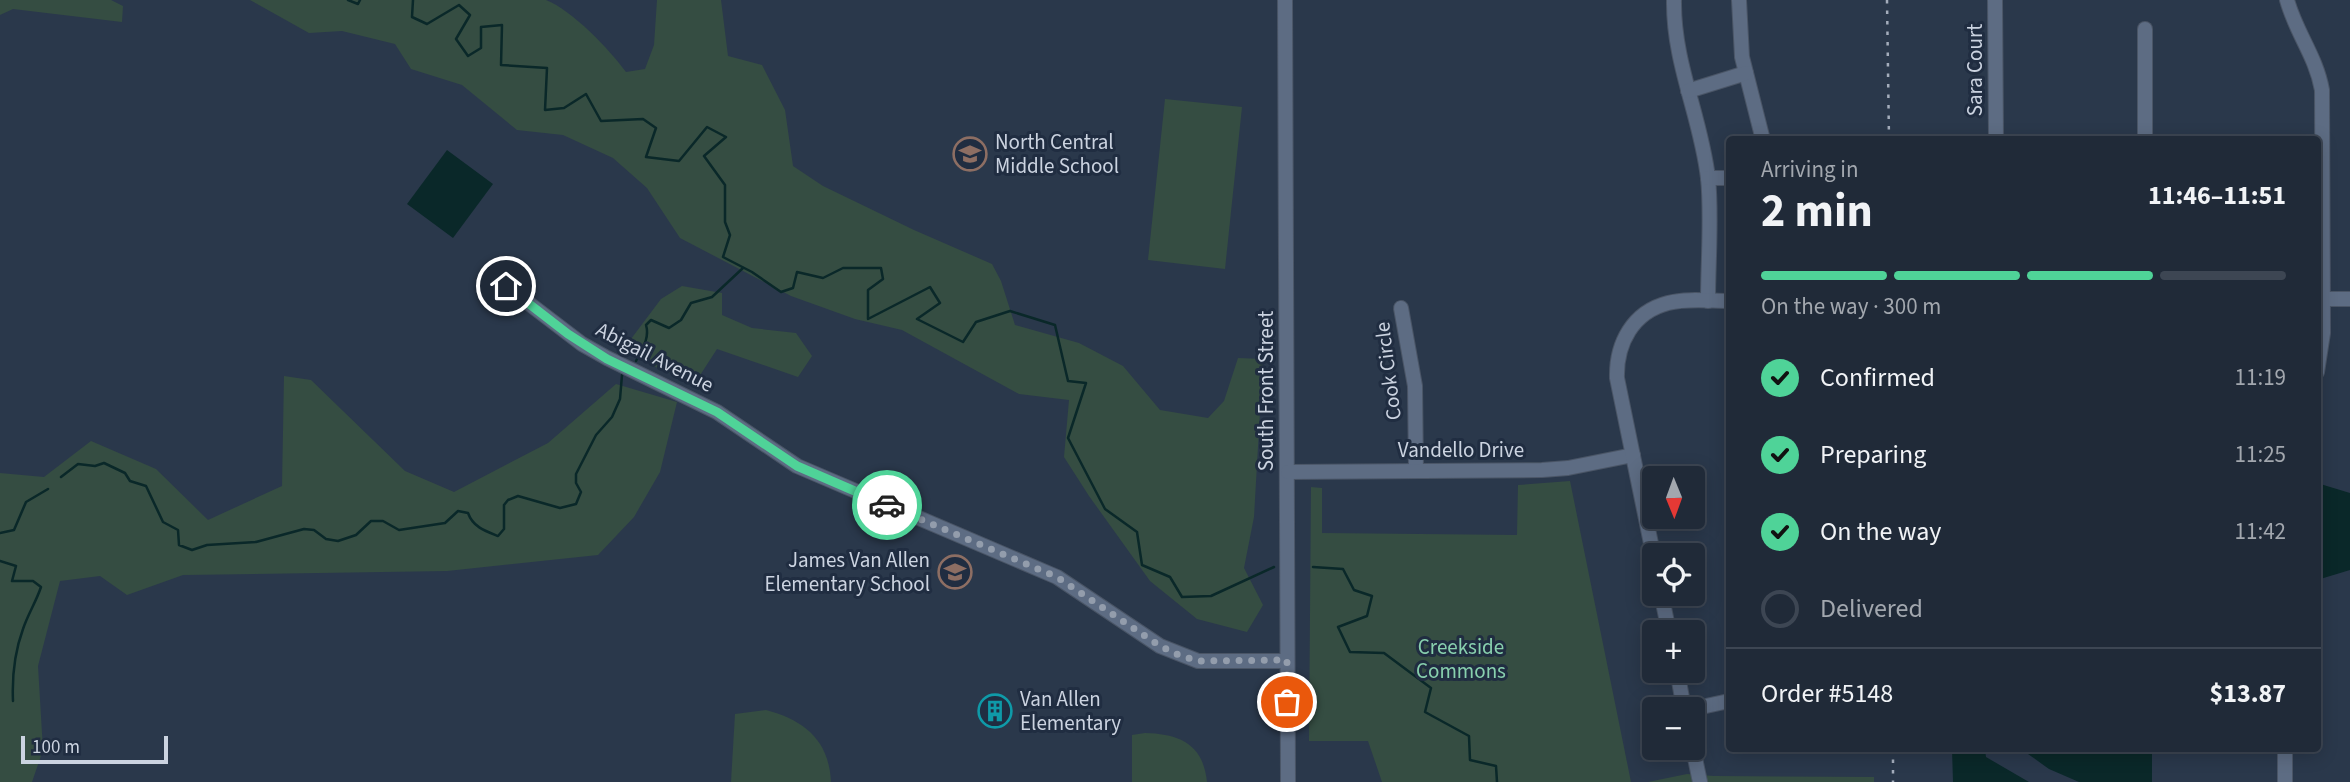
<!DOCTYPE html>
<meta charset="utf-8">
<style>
:root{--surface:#202a38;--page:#283240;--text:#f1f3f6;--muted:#a2a7ae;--line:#3d4653;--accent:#4fd398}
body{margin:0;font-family:"Source Sans 3",sans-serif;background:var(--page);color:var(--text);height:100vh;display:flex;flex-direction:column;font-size:26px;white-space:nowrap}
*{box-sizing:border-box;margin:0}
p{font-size:23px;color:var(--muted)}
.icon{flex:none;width:38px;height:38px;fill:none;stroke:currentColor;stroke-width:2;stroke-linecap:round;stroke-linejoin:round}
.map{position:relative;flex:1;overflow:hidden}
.panel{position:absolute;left:1726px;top:136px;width:595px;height:616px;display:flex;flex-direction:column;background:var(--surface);border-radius:7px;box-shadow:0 4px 18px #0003,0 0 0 2px var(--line)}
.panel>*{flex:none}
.needle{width:46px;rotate:179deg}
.tools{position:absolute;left:1642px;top:466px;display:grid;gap:14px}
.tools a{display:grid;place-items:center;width:63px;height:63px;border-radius:7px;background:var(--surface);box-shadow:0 4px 18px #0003,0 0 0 2px var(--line);font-size:35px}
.scale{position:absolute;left:21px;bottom:18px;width:147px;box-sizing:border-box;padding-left:7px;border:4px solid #cbd3e0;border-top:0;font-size:19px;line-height:24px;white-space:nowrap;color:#cbd3e0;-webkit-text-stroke:5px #202d41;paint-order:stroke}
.pin{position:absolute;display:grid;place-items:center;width:60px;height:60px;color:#fff;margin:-30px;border:4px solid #fff;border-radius:50%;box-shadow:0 2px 7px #0007}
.courier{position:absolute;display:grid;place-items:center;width:70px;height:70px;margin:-35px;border:5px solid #4fd398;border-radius:50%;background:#fff;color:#222;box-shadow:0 2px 9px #0007}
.summary em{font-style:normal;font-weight:700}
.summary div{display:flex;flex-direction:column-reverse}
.summary{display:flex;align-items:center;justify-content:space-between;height:119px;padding:0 35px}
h1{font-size:46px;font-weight:700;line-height:52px}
.bar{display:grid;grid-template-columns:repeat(4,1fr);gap:10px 7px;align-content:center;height:84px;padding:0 35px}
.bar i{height:9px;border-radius:5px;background:var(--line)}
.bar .on{background:var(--accent)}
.bar p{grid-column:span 4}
.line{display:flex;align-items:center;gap:18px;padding:0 35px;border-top:2px solid var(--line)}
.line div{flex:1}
ol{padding:0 35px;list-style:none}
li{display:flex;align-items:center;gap:21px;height:77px}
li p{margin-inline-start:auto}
li .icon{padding:7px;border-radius:50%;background:var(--accent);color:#111;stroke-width:4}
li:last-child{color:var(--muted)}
li i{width:38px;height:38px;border:4px solid var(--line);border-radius:50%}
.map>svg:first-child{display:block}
.green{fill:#354d42}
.water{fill:#0a2829}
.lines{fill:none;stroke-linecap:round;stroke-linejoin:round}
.stream{stroke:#0a2829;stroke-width:2.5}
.minor-casing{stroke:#4a5566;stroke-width:16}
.minor{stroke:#5d6c83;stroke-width:14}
.rail{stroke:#a4adbc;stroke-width:2.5;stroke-dasharray:3.5 7;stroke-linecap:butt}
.done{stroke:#939dac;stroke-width:7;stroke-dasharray:0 12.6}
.route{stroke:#4fd398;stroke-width:9}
.labels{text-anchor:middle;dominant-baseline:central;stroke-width:6;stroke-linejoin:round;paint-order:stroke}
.street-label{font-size:21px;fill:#cbd3e0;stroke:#202d41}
.poi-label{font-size:21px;fill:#cbd3e0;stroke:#202d41;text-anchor:start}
.park-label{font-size:21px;fill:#88d0ae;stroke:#202d41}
</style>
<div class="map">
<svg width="2350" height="782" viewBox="0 0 2350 782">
<rect width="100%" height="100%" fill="#2a384b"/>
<!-- green -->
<g class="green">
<polygon points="0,0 111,0 123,6 122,22 13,9 0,15"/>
<path d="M 250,0 L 546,0 C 572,10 610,50 626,72 L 645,69 L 654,45 L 657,0 L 721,0 L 728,56 L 762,65 L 785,110 L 793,166 L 823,186 L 914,230 L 992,264 L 1001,281 L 1015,325 L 1079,343 L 1123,366 L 1160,410 L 1208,418 L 1224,401 L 1238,358 L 1263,359 L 1254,517 L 1244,568 L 1263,605 L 1247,632 L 1197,619 L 1150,581 L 1089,496 L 1064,457 L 1069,400 L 1019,394 L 902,330 L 855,319 L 791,296 L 680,238 L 647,188 L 613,158 L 563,135 L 517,130 L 462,85 L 411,69 L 395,44 L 342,31 L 309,33 Z"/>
<polygon points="1165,99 1242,107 1225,269 1148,260"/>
<polygon points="682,286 722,293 722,315 752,328 796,333 812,356 798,377 717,349 695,383 653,366 625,347 661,299"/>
<polygon points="284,376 311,380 405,471 454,492 548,443 616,384 677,402 660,472 634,517 598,555 447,571 183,575 127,595 100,576 60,581 38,666 43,750 32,782 0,782 0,473 44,477 91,441 156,469 208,520 282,486"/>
<polygon points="1570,481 1631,782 1382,782 1368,741 1309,741 1311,487 1322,488 1322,533 1517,535 1518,485"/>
<path d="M 766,710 C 804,720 829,740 831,782 L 731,782 L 735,714 Z"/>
<path d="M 1145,733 C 1180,734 1203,744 1207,782 L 1132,782 L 1132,735 Z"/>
<polygon points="1687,774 1714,776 1874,777 1874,782 1648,782"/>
</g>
<!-- water -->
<g class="water">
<polygon points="447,150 493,184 453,238 407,204"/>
<polygon points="2317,483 2350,493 2350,570 2317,580"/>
<polygon points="1952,749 1985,749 1986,757 2029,782 1953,782"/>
<polygon points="2021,749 2152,749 2152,782 2079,782 2049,769"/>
</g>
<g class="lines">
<!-- stream -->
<g class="stream">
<polyline points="348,0 358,4 360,0"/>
<polyline points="413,0 412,17 427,24 459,5 470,15 456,39 468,56 481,48 481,27 502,25 501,65 547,68 545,110 564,108 586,94 601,121 643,119 656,128 646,157 679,161 707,127 726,137 704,156 725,185 725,222 730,235 723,257 752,272 781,292 793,288 797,272 823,278 843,268 881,268 883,279 868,290 868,319 930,287 940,303 917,319 963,342 976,322 1010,311 1055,325 1068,381 1086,383 1068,438 1105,509 1137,532 1142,565 1170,577 1182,597 1211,596 1274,567"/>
<path d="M 636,361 C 642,349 650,338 646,325 L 651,320 L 669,328 L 681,320 L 691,303 L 712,297 L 743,268"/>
<path d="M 61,477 L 78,464 L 95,466 L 104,463 L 125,473 L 130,481 L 146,486 L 163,522 L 178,530 L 179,545 L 192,550 L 207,545 L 256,542 L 304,529 L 314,530 L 326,539 L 338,541 L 356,535 L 371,521 L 383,521 L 399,530 L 445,523 L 458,511 L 468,513 C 473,527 485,531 498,536 L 504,529 L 504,505 L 508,500 L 518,496 L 560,508 L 576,504 L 581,492 L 576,483 L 576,474 L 596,435 L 612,417 L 620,399 L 622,375"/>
<polyline points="0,533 14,530 26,502 48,489"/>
<path d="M 0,561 L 16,566 L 12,581 L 33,581 L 41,587 C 36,602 28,614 23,629 C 15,651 12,678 13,701"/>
<polyline points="1313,567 1343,569 1354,590 1372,596 1367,616 1338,627 1350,652 1384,653 1431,688 1425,712 1469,736 1470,760 1496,766 1497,782"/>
</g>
<defs>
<g id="minor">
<polyline points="1285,0 1288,782"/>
<path d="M 1674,0 C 1673,63 1701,117 1708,178 C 1712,215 1708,262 1708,301"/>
<polyline points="1739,0 1742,57 1763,140"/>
<polyline points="1995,0 1996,140"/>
<path d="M 2287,0 C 2296,33 2316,56 2322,90 L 2323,333 L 2317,372"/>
<polyline points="2145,29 2145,140"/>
<polyline points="1688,91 1746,73"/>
<polyline points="1708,178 1729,178"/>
<polyline points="506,286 582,344 607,358 717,412 797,466 1057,577 1160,646 1198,661 1287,661"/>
<polyline points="2317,299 2350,299"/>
<polyline points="1401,308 1415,386 1416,471"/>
<polyline points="1288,472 1542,470 1568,468 1633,455"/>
<path d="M 1654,558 L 1617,378 C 1616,343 1633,312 1668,303 C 1687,298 1710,301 1729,301"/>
<polyline points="1661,593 1669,632"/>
<polyline points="1677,670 1684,709"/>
<polyline points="1692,709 1729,701"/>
<polyline points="1692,744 1700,782"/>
<polyline points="2285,749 2285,782"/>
</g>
</defs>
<!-- minor casing -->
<use href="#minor" class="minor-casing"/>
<!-- minor -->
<use href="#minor" class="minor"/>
<!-- rail -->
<g class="rail">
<polyline points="1887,0 1889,140"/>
<polyline points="1893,749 1893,782"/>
</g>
</g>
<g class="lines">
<!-- done -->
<polyline class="done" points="887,505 1057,577 1160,646 1179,655 1198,661 1287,660 1287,702"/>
<!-- route -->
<polyline class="route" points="506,286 568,334 607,359 717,412 797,466 887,505"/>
</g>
<!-- icons -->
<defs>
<symbol id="school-ring" viewBox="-11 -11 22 22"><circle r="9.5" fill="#202d41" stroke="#8d6e63" stroke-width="1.5"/><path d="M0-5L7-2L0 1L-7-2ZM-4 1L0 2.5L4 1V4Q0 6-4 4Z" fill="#8d6e63"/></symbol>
<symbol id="building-ring" viewBox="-11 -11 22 22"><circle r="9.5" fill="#202d41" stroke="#0f9aa8" stroke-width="1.5"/><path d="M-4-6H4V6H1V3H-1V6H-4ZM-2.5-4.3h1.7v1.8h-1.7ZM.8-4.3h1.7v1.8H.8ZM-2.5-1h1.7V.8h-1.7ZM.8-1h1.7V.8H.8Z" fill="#0f9aa8"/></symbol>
</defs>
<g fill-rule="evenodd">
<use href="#school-ring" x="951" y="135" width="38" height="38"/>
<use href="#school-ring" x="936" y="553" width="38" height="38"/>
<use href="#building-ring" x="976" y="692" width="38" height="38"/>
</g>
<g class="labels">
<!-- street labels -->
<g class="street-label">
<text transform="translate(1975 70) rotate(-90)">Sara Court</text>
<text transform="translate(655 357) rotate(27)">Abigail Avenue</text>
<text transform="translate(1388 371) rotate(-97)">Cook Circle</text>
<text transform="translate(1266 391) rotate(-90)">South Front Street</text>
<text x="1461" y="450">Vandello Drive</text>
</g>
<!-- poi labels -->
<g class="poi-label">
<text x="995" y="142">North Central<tspan x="995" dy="24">Middle School</tspan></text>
<text x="930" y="560" text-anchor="end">James Van Allen<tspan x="930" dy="24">Elementary School</tspan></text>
<text x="1020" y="699">Van Allen<tspan x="1020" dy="24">Elementary</tspan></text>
</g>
<!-- park labels -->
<g class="park-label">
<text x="1461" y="647">Creekside<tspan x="1461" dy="24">Commons</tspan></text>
</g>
</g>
</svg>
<div class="tools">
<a><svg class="needle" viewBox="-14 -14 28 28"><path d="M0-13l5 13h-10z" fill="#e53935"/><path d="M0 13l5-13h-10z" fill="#a2a7ae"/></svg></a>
<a><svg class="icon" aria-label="locate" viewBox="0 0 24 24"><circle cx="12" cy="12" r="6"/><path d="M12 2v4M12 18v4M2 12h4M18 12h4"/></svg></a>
<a>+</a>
<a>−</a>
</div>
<div class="scale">100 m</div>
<div class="pin" style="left:1287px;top:702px;background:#ea580c"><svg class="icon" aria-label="bag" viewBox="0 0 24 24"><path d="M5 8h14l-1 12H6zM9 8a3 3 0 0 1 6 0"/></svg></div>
<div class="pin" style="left:506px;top:286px;background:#1f2937"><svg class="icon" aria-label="home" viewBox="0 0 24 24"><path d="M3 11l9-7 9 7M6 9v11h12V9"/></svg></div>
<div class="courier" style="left:887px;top:505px"><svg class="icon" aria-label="car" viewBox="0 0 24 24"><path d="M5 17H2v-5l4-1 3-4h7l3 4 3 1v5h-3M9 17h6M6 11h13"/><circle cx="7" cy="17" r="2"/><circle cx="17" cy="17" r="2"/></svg></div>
<section class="panel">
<div class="summary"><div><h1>2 min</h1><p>Arriving in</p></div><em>11:46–11:51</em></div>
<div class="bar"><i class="on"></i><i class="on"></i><i class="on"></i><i></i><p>On the way · 300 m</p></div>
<ol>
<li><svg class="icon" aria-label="check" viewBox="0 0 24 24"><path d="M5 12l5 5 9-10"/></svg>Confirmed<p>11:19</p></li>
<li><svg class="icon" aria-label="check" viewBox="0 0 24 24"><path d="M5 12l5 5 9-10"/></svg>Preparing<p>11:25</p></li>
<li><svg class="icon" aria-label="check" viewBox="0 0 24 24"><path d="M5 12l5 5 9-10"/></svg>On the way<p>11:42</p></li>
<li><i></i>Delivered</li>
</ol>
<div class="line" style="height:91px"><div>Order #5148</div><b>$13.87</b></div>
</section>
</div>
